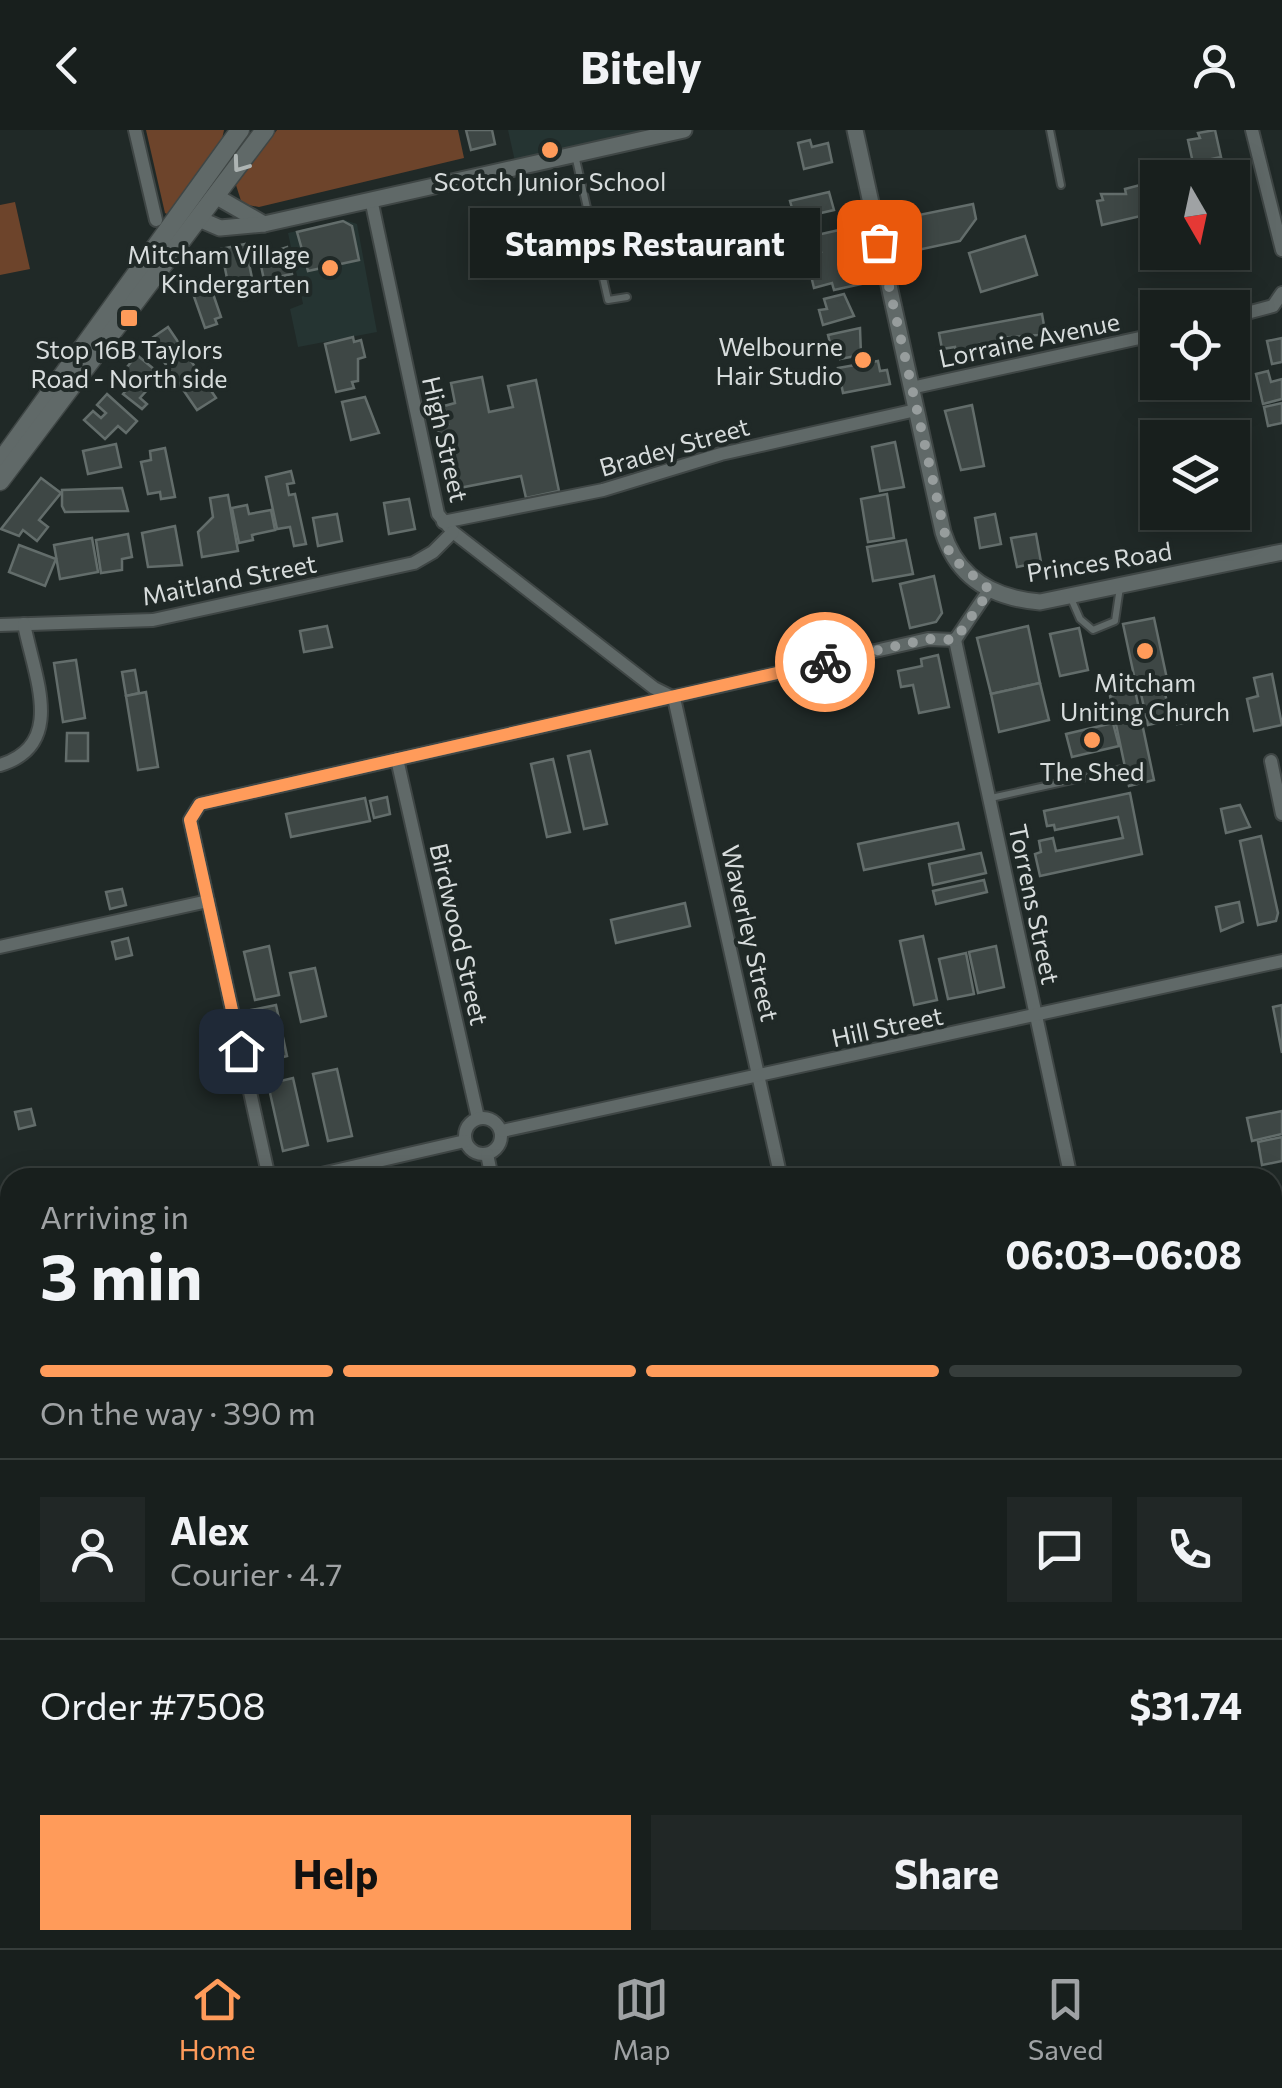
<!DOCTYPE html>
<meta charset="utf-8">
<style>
:root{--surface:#181f1d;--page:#212726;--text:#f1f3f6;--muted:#9fa2a4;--line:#363d3b;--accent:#ff9b5a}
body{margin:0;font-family:Commissioner,sans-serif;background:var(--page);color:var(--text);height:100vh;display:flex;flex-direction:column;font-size:38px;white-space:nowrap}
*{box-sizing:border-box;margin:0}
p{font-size:32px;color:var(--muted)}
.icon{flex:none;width:55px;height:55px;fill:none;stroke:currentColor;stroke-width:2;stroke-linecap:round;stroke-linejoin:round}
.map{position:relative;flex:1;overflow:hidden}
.drawer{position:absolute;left:0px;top:1038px;width:1282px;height:782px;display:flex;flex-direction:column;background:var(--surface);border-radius:30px 30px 0 0;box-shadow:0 5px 25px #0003,0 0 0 2px var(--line)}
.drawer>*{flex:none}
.needle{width:65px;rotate:171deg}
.controls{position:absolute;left:1140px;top:30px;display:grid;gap:20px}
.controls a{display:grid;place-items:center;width:110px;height:110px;border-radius:0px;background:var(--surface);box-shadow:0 5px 25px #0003,0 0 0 2px var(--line);font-size:50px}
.pin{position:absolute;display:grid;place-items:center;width:85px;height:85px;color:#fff;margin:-42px;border-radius:20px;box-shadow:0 5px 15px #0006}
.courier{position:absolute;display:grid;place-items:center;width:100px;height:100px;margin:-50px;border:8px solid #ff9b5a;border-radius:50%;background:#fff;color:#222;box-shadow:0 2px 12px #0007}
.bubble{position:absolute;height:70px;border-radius:0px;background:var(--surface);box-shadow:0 5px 25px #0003,0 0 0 2px var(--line);font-size:32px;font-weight:700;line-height:70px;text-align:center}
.overview em{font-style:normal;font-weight:700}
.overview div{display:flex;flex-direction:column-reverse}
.overview{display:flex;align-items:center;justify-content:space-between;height:170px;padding:0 40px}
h1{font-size:65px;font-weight:700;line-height:75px}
.bar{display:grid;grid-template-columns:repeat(4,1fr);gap:15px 10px;align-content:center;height:120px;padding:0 40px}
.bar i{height:12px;border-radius:8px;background:var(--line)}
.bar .selected{background:var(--accent)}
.bar p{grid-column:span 4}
.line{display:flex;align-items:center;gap:25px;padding:0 40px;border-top:2px solid var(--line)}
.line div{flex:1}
.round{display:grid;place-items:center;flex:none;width:105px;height:105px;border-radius:0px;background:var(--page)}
.primary-button{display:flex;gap:20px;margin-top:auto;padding:20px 40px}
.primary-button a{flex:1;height:115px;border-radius:0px;background:var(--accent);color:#111;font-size:40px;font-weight:700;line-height:115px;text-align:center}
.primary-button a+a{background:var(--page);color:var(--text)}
header{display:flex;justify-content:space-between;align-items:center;height:130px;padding:0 40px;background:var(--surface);font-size:45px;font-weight:700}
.menu{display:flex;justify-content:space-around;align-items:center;height:140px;border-top:2px solid var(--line);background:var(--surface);font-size:28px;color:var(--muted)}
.menu a{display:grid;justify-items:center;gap:5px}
.menu .selected{color:var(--accent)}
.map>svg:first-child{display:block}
.built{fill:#253432}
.grass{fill:#6d442b}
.building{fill:#3e4745;stroke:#636d6b;stroke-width:2.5}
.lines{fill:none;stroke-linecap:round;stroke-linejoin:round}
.service-casing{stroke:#3f4645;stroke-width:10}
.minor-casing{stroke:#3f4645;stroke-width:16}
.tertiary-casing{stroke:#3f4645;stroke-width:19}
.secondary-casing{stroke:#3f4645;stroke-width:21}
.service{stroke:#606968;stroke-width:6}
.minor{stroke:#606968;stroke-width:12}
.tertiary{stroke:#606968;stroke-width:15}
.secondary{stroke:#606968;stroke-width:18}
.oneway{stroke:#adb4b3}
.done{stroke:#979d9d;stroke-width:10;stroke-dasharray:0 18}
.route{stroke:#ff9b5a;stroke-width:12}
.poi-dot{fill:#ff9b5a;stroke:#202927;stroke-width:4}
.labels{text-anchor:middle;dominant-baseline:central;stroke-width:8;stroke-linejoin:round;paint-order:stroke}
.poi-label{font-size:25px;fill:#d7dcdc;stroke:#202927}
.street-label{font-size:25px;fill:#d7dcdc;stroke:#202927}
</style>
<header><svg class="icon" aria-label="back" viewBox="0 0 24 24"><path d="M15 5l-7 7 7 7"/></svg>Bitely<svg class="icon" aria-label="person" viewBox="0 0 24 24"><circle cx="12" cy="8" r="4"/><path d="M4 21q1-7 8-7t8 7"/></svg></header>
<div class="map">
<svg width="1282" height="1818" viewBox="0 0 1282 1818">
<rect width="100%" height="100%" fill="#202927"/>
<!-- built -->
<g class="built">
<polygon points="508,0 684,0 516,36"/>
<polygon points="344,90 357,94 377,202 298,217 290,179 303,174 288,103"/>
</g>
<!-- grass -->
<g class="grass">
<polygon points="146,0 224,0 221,14 171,86 165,83"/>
<polygon points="277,0 458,0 464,28 259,77 242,74 236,55"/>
<polygon points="15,72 30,139 0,145 0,75"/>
</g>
<!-- building -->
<g class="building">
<polygon points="466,0 492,0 495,14 471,20"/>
<polygon points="1215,0 1221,27 1193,33 1188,10 1200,8 1198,3"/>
<polygon points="810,10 812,17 828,13 832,32 804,39 798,13"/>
<polygon points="1158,51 1158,82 1102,95 1097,71 1103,70 1101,64 1126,64 1125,59 1140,55 1141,61"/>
<polygon points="829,62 834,80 795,89 790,71"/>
<polygon points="973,74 976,89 960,111 913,121 911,113 904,115 900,94 907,93 904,88"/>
<polygon points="343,91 352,96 359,130 308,141 297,102"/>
<polygon points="839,100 843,115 861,111 868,142 858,145 861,154 834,160 832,153 814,158 806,125 821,122 817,105"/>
<polygon points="1025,106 1037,145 981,162 969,123"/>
<polygon points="245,114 252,148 228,153 221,119"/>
<polygon points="287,117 292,144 264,150 259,126"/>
<polygon points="209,152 221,187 215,189 217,194 205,198 191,158"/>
<polygon points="844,164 854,186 823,195 819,180 827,179 824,169"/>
<polygon points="1042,184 1045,201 1038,205 1000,208 1001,214 979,218 979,214 956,222 955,217 942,219 939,203"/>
<polygon points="168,197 216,268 197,280 149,210"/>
<polygon points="860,198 861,225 840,229 838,219 832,221 828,205"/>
<polygon points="353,207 354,212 361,210 365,227 358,229 358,251 352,252 354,258 336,262 325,214"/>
<polygon points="1282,208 1282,232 1272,234 1267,211"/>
<polygon points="137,225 155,240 144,254 149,258 140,268 147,274 142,279 123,264 128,258 117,249"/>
<polygon points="878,231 880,241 887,240 890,254 843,263 838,238"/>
<polygon points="1268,241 1271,252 1282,249 1282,269 1263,274 1256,244"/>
<polygon points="482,247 489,282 513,277 508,256 536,250 559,361 526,368 521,346 449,360 443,333 449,332 436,296 448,294 444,276 455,273 451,253"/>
<polygon points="107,264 137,291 126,303 118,296 105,309 84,290 93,281 101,288 106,283 97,275"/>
<polygon points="365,267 379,303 351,310 342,272"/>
<polygon points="1282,273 1282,293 1268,296 1264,277"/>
<polygon points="972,275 984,336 961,340 945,281"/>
<polygon points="895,312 904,357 880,361 872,317"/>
<polygon points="116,314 121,337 88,344 83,321"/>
<polygon points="165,318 175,367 161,369 160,362 148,364 141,332 151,330 150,321"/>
<polygon points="291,341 294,353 287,354 289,365 295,364 306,414 294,416 290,397 277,399 266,347"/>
<polygon points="41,348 61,363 39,390 48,397 37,411 23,400 19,406 1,399"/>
<polygon points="122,358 128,381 65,382 62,376 62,360"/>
<polygon points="887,364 894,408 868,412 861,369"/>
<polygon points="228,365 238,421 202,427 198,402 213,387 210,368"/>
<polygon points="409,369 415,399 389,404 384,373"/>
<polygon points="247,375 249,384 271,380 275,400 252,405 253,410 239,413 232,378"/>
<polygon points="337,384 342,411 318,416 313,388"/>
<polygon points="995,384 1001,414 980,418 975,388"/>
<polygon points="175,396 182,435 148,437 142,403"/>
<polygon points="128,404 132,427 122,429 122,440 101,443 96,410"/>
<polygon points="1036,404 1041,432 1017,437 1011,408"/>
<polygon points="92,408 98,442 60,449 54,415"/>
<polygon points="906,410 913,444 873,451 867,417"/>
<polygon points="19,415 56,429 45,456 9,442"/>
<polygon points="934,446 942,483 936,492 910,498 900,454"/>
<polygon points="1154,488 1167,549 1136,555 1123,494"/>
<polygon points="327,496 332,517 304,522 300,501"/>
<polygon points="1028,496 1040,553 991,564 977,508"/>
<polygon points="1079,498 1088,540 1060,546 1050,504"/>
<polygon points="938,525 949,577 919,583 913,555 901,557 898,541 922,536 921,529"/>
<polygon points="76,530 85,588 63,592 54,533"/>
<polygon points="135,540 139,563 126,566 122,542"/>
<polygon points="1272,544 1282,595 1254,601 1247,569 1258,566 1254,548"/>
<polygon points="1040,553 1049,590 999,602 991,564"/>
<polygon points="1164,559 1171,590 1148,595 1141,564"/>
<polygon points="1135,560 1154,650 1129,656 1110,566"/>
<polygon points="146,562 158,637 138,640 126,566"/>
<polygon points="1186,576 1189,592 1177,594 1174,579"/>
<polygon points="1113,593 1119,616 1072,627 1066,604"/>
<polygon points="67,603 88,603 88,631 66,631"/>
<polygon points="590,621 607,694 584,699 568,626"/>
<polygon points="553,629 570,702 547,707 531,634"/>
<polygon points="1130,663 1142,724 1040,746 1035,724 1041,722 1039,711 1053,708 1056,721 1123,708 1118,687 1055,700 1054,695 1047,696 1044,681"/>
<polygon points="387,667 390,684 374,688 370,671"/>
<polygon points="365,668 370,691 291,707 286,684"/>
<polygon points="1240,675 1250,697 1226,703 1221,679"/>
<polygon points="958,693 964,719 864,740 858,714"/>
<polygon points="1261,706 1278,783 1276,791 1258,795 1240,711"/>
<polygon points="981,723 986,743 933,755 929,734"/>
<polygon points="984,750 987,762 936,774 933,761"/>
<polygon points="122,759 126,775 110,779 106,762"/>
<polygon points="1239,772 1243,792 1221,801 1216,777"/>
<polygon points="685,773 690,796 616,813 611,790"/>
<polygon points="923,806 937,870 914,875 900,811"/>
<polygon points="128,808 132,825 116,829 112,812"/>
<polygon points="269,816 279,865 255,870 244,822"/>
<polygon points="996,816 1004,857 978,863 969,822"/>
<polygon points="966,823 974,864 948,869 939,829"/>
<polygon points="315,838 326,886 301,892 290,843"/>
<polygon points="276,875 287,926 263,932 251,880"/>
<polygon points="1282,875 1282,923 1273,877"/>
<polygon points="337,939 352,1006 328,1011 313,944"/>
<polygon points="293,948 308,1015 283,1021 268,954"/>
<polygon points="31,979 35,995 19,999 15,982"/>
<polygon points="1282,981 1282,1004 1252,1011 1247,988"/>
<polygon points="1282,1007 1282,1031 1262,1035 1258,1012"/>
</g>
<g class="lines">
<defs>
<g id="service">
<polyline points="1050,0 1061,55"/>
<polyline points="575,25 608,170 627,167"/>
<polyline points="1070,466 1080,489 1093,500 1115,491 1120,457"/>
<polyline points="991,668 1122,639"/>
</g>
<g id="minor">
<polyline points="135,0 156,90"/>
<polyline points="1252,0 1282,120"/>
<polyline points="371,69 438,384 453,402 654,558 674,568 781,1048"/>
<polyline points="1232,187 1273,176 1282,163"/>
<polyline points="911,258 1158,204"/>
<polyline points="443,392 603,360 721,324 916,280"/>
<polyline points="0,495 153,490 414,433 433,422 453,402"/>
<polyline points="955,510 1071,1048"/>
<polyline points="397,629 478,988"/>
<polyline points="1271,631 1282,684"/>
<path d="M 0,635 C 67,615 34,546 24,494"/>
<polyline points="0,817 208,771"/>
<circle cx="483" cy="1006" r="18"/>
<polyline points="502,1001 1282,831"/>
<polyline points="487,1024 492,1048"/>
<polyline points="269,1048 190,690 200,674 928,509 955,510 989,460"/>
<polyline points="304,1048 465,1011"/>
<polyline points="0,1112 10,1110"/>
<polyline points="0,1373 10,1371"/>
<polyline points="1272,1380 1282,1378"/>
<polyline points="0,1660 10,1658"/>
<polyline points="1272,1696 1282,1693"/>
<polyline points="651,1818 665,1818"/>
<polyline points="712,1818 748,1810"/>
</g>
<g id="tertiary">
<path d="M 855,0 L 943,402 C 957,448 993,468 1040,472 L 1282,422"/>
<polyline points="217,67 264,94"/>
<polyline points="199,89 220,98 264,94 684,0"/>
</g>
<g id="secondary">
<polyline points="3,328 240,0"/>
<polyline points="0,351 265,0"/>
</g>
</defs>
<!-- service casing -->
<use href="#service" class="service-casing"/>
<!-- minor casing -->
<use href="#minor" class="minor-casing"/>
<!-- tertiary casing -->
<use href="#tertiary" class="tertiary-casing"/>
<!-- secondary casing -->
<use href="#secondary" class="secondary-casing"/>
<!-- service -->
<use href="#service" class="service"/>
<!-- minor -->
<use href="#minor" class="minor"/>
<!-- tertiary -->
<use href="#tertiary" class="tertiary"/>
<!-- secondary -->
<use href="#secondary" class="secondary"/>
</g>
<!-- one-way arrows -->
<defs><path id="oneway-chevron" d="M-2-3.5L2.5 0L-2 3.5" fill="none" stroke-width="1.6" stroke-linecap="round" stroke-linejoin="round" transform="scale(2.5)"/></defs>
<use class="oneway" href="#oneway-chevron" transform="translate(240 35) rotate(126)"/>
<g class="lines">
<!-- done -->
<polyline class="done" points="825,532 928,509 955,510 990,460 950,426 879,112"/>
<!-- route -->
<polyline class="route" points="241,921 190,690 200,674 825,532"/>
</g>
<!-- markers -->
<g class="poi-dot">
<circle cx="550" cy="20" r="10"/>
<circle cx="330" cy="138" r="10"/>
<rect x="119" y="178" width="20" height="20" rx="5"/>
<circle cx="863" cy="230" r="10"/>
<circle cx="1145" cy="521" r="10"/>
<circle cx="1092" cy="610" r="10"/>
</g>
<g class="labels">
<!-- poi labels -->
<g class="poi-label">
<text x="550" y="51">Scotch Junior School</text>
<text x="310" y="124" text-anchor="end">Mitcham Village<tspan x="310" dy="29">Kindergarten</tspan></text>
<text x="843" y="216" text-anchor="end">Welbourne<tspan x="843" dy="29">Hair Studio</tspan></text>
<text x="129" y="219">Stop 16B Taylors<tspan x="129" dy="29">Road - North side</tspan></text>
<text x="1145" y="552">Mitcham<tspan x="1145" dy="29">Uniting Church</tspan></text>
<text x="1092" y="641">The Shed</text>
</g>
<!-- street labels -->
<g class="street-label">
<text transform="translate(1029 209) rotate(-12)">Lorraine Avenue</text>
<text transform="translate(446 309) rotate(77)">High Street</text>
<text transform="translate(674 316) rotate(-16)">Bradey Street</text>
<text transform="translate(1099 431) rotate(-9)">Princes Road</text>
<text transform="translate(229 449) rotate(-11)">Maitland Street</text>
<text transform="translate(1035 774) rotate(78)">Torrens Street</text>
<text transform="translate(751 803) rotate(77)">Waverley Street</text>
<text transform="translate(460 804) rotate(77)">Birdwood Street</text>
<text transform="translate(887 896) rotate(-12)">Hill Street</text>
</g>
</g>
</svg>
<div class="controls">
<a><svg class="needle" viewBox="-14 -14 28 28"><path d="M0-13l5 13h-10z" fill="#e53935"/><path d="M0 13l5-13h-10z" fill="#9fa2a4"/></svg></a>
<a><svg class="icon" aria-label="locate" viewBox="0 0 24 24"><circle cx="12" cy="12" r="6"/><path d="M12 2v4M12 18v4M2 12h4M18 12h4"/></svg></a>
<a><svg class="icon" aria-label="layers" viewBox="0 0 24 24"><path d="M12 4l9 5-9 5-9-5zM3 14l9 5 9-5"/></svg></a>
</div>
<div class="pin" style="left:879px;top:112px;background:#ea580c"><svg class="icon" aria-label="bag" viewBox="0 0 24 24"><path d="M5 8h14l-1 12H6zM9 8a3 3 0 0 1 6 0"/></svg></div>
<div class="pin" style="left:241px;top:921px;background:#1f2937"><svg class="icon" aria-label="home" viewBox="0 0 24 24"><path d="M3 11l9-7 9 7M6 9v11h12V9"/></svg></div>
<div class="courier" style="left:825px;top:532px"><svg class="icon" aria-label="bike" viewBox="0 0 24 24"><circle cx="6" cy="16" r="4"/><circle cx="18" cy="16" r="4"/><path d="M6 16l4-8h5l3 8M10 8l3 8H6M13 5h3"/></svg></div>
<div class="bubble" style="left:470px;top:78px;width:350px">Stamps Restaurant</div>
<section class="drawer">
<div class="overview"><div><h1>3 min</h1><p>Arriving in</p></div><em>06:03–06:08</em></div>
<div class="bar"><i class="selected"></i><i class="selected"></i><i class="selected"></i><i></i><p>On the way · 390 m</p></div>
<div class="line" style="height:180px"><a class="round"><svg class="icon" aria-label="person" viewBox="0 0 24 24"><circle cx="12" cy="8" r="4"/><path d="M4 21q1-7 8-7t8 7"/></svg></a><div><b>Alex</b><p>Courier · 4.7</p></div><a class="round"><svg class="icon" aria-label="chat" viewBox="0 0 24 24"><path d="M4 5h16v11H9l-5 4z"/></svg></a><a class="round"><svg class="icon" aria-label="phone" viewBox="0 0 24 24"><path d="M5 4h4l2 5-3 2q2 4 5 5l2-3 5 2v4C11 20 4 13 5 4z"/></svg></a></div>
<div class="line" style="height:130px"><div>Order #7508</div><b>$31.74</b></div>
<div class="primary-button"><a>Help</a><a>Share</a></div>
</section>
</div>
<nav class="menu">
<a class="selected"><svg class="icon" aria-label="home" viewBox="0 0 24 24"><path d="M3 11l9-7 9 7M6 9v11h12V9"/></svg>Home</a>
<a><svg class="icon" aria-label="map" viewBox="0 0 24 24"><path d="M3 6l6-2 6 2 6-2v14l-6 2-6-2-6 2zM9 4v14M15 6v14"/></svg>Map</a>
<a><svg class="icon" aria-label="saved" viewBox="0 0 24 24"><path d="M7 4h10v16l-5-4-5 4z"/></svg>Saved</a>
</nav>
